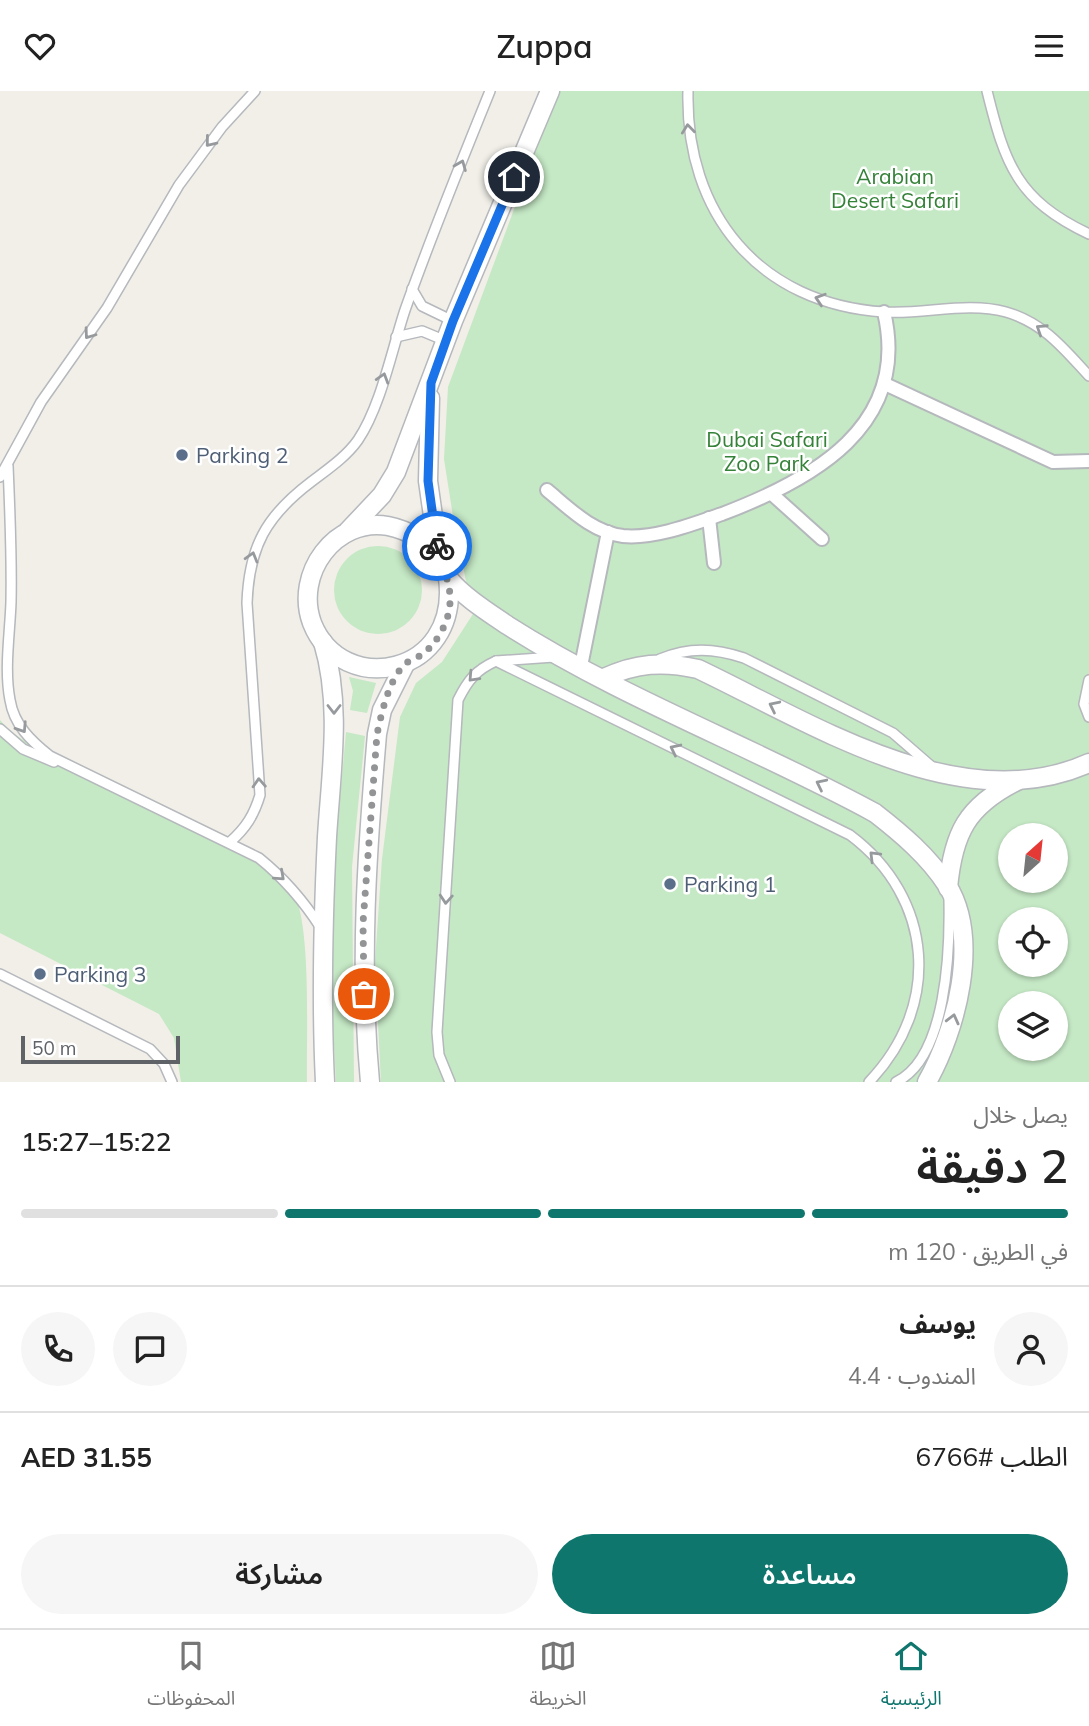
<!DOCTYPE html>
<html lang="ar">
<meta charset="utf-8">
<style>
:root{--surface:#fff;--page:#f6f6f6;--text:#222;--muted:#767676;--line:#e0e0e0;--accent:#0f766e}
body{margin:0;font-family:Mulish,"Noto Sans Arabic",sans-serif;background:var(--page);color:var(--text);direction:rtl;height:100vh;display:flex;flex-direction:column;font-size:26px;white-space:nowrap}
*{box-sizing:border-box;margin:0}
p{font-size:23px;color:var(--muted)}
.icon{flex:none;width:38px;height:38px;fill:none;stroke:currentColor;stroke-width:2;stroke-linecap:round;stroke-linejoin:round}
.map{position:relative;height:991px;overflow:hidden;direction:ltr}
.panel{display:flex;flex-direction:column;background:var(--surface);flex:1}
.panel>*{flex:none}
.needle{width:46px;rotate:27deg}
.controls{position:absolute;left:998px;top:732px;display:grid;gap:14px}
.controls a{display:grid;place-items:center;width:70px;height:70px;border-radius:50%;background:var(--surface);box-shadow:0 2px 5px #0004;font-size:35px}
.scale{position:absolute;left:21px;bottom:18px;width:159px;box-sizing:border-box;padding-left:7px;border:4px solid #5f6368;border-top:0;font-size:19px;line-height:24px;white-space:nowrap;color:#5f6368;-webkit-text-stroke:5px #fff;paint-order:stroke}
.pin{position:absolute;display:grid;place-items:center;width:60px;height:60px;color:#fff;margin:-30px;border:4px solid #fff;border-radius:50%;box-shadow:0 2px 7px #0007}
.courier{position:absolute;display:grid;place-items:center;width:70px;height:70px;margin:-35px;border:5px solid #1a73e8;border-radius:50%;background:#fff;color:#222;box-shadow:0 2px 9px #0007}
.overview em{font-style:normal;font-weight:600}
.overview div{display:flex;flex-direction:column-reverse}
.overview{display:flex;align-items:center;justify-content:space-between;height:119px;padding:0 21px}
h1{font-size:46px;font-weight:600;line-height:52px}
.bar{display:grid;grid-template-columns:repeat(4,1fr);gap:10px 7px;align-content:center;height:84px;padding:0 21px}
.bar i{height:9px;border-radius:5px;background:var(--line)}
.bar .on{background:var(--accent)}
.bar p{grid-column:span 4}
.line{display:flex;align-items:center;gap:18px;padding:0 21px;border-top:2px solid var(--line)}
.line div{flex:1}
.round{display:grid;place-items:center;flex:none;width:74px;height:74px;border-radius:37px;background:var(--page)}
.cta{display:flex;gap:14px;margin-top:auto;padding:14px 21px}
.cta a{flex:1;height:80px;border-radius:42px;background:var(--accent);color:#fff;font-size:28px;font-weight:600;line-height:80px;text-align:center}
.cta a+a{background:var(--page);color:var(--text)}
header{display:flex;justify-content:space-between;align-items:center;height:91px;padding:0 21px;background:var(--surface);font-size:32px;font-weight:600}
.tab-bar{display:flex;justify-content:space-around;align-items:center;height:98px;border-top:2px solid var(--line);background:var(--surface);font-size:19px;color:var(--muted)}
.tab-bar a{display:grid;justify-items:center;gap:4px}
.tab-bar .on{color:var(--accent)}
.map>svg:first-child{display:block}
.green{fill:#c5e8c5;fill-rule:evenodd}
.lines{fill:none;stroke-linecap:round;stroke-linejoin:round}
.service-casing{stroke:#b5b8bc;stroke-width:12}
.pedestrian-casing{stroke:#b5b8bc;stroke-width:16}
.minor-casing{stroke:#b5b8bc;stroke-width:21}
.service{stroke:#fff;stroke-width:9}
.pedestrian{stroke:#fff;stroke-width:12}
.minor{stroke:#fff;stroke-width:18}
.oneway{stroke:#979a9d}
.done{stroke:#929495;stroke-width:7;stroke-dasharray:0 12.6}
.route{stroke:#1a73e8;stroke-width:9}
.service-dot{fill:#5c6f8a;stroke:#fff;stroke-width:2.5}
.labels{text-anchor:middle;dominant-baseline:central;stroke-width:5;stroke-linejoin:round;paint-order:stroke}
.park-label{font-size:21px;fill:#348238;stroke:#fff}
.service-label{font-size:21px;fill:#4e5e75;stroke:#fff;text-anchor:start}
</style>
<header><svg class="icon" aria-label="menu" viewBox="0 0 24 24"><path d="M4 6h16M4 12h16M4 18h16"/></svg>Zuppa<svg class="icon" aria-label="heart" viewBox="0 0 24 24"><path d="M12 20l-8-8c-3-5 5-10 8-4 3-6 11-1 8 4z"/></svg></header>
<div class="map">
<svg width="1089" height="991" viewBox="0 0 1089 991">
<rect width="100%" height="100%" fill="#f1efe8"/>
<!-- green -->
<g class="green">
<path d="M 558,0 L 1089,0 L 1089,991 L 381,991 L 375,871 L 382,768 L 400,626 L 416,592 L 442,571 L 473,523 L 455,438 L 444,368 L 448,296 ZM 1010,744 L 1055,744 L 1055,789 L 1010,789 ZM 1010,828 L 1055,828 L 1055,873 L 1010,873 ZM 1010,912 L 1055,912 L 1055,957 L 1010,957 Z"/>
<circle cx="378" cy="499" r="44"/>
<polygon points="349,586 376,592 367,622 350,619 353,600"/>
<path d="M 0,629 C 21,654 62,669 90,684 C 128,704 275,772 293,801 C 312,832 306,950 307,991 L 181,991 L 174,947 L 159,923 L 0,842 Z"/>
<polygon points="346,641 365,645 352,776 354,991 336,991 330,880 333,785"/>
</g>
<g class="lines">
<defs>
<g id="service">
<path d="M 688,0 C 685,122 759,213 884,221 C 924,224 966,210 1006,221 C 1044,232 1064,258 1089,285"/>
<path d="M 987,0 C 1005,73 1017,109 1089,143"/>
<polyline points="412,198 422,215 453,230"/>
<polyline points="396,246 422,240 446,250"/>
<path d="M 8,375 C 10,421 12,466 11,511 C 10,542 4,578 10,609 C 14,634 31,650 50,665 L 259,767 C 285,788 303,809 321,837"/>
<polyline points="0,386 41,311 107,217 179,94 222,36 255,0"/>
<path d="M 660,568 C 689,556 714,557 744,567 L 893,642 L 931,675"/>
<polyline points="496,570 554,566"/>
<polyline points="1089,589 1084,613 1089,626"/>
<polyline points="0,638 23,658 54,671"/>
<path d="M 230,751 C 246,737 254,724 260,704 L 247,512 C 249,456 266,425 311,391 C 328,378 346,366 358,349 C 381,315 392,258 405,219 C 431,145 461,72 490,0"/>
<polyline points="0,883 150,958 164,973 172,991"/>
<path d="M 450,991 L 439,964 L 437,941 L 458,609 C 468,589 476,579 496,570 L 850,744 C 934,807 942,915 869,991"/>
<path d="M 896,991 C 947,967 950,858 949,809"/>
</g>
<g id="pedestrian">
<polyline points="885,293 1053,371 1089,370"/>
<path d="M 547,399 C 570,418 592,441 623,445 C 655,448 693,433 722,423 C 812,389 911,335 884,221"/>
<polyline points="773,404 822,448"/>
<polyline points="709,427 714,472"/>
<polyline points="581,575 608,441"/>
</g>
<g id="minor">
<polyline points="430,307 428,390 439,467"/>
<polyline points="348,440 382,404 396,381 453,230 550,0"/>
<path d="M 448,487 C 461,585 342,608 312,532 C 294,483 335,426 388,435 C 408,439 430,451 440,469 C 444,475 445,483 449,488 C 464,506 488,521 507,534 C 623,608 754,656 875,722 C 902,743 928,765 947,794 C 981,848 956,940 927,991"/>
<path d="M 323,551 C 342,614 331,681 327,746 C 323,828 321,909 325,991"/>
<path d="M 604,587 C 636,572 663,570 698,578 C 810,631 961,730 1089,672"/>
<path d="M 948,797 C 953,742 967,715 1017,690"/>
<path d="M 370,991 C 359,874 367,760 377,643 L 382,619 L 405,573"/>
</g>
</defs>
<!-- service casing -->
<use href="#service" class="service-casing"/>
<!-- pedestrian casing -->
<use href="#pedestrian" class="pedestrian-casing"/>
<!-- minor casing -->
<use href="#minor" class="minor-casing"/>
<!-- service -->
<use href="#service" class="service"/>
<!-- pedestrian -->
<use href="#pedestrian" class="pedestrian"/>
<!-- minor -->
<use href="#minor" class="minor"/>
</g>
<!-- one-way arrows -->
<defs><path id="oneway-chevron" d="M-2-3.5L2.5 0L-2 3.5" fill="none" stroke-width="1.6" stroke-linecap="round" stroke-linejoin="round" transform="scale(1.75)"/></defs>
<g class="oneway">
<use href="#oneway-chevron" transform="translate(688 38) rotate(-96)"/>
<use href="#oneway-chevron" transform="translate(210 51) rotate(129)"/>
<use href="#oneway-chevron" transform="translate(461 74) rotate(-68)"/>
<use href="#oneway-chevron" transform="translate(820 208) rotate(-162)"/>
<use href="#oneway-chevron" transform="translate(1041 238) rotate(-147)"/>
<use href="#oneway-chevron" transform="translate(89 243) rotate(126)"/>
<use href="#oneway-chevron" transform="translate(383 287) rotate(-73)"/>
<use href="#oneway-chevron" transform="translate(252 466) rotate(-74)"/>
<use href="#oneway-chevron" transform="translate(473 586) rotate(133)"/>
<use href="#oneway-chevron" transform="translate(774 615) rotate(-154)"/>
<use href="#oneway-chevron" transform="translate(334 618) rotate(90)"/>
<use href="#oneway-chevron" transform="translate(22 637) rotate(57)"/>
<use href="#oneway-chevron" transform="translate(675 658) rotate(-154)"/>
<use href="#oneway-chevron" transform="translate(259 692) rotate(-93)"/>
<use href="#oneway-chevron" transform="translate(821 693) rotate(-154)"/>
<use href="#oneway-chevron" transform="translate(874 765) rotate(-135)"/>
<use href="#oneway-chevron" transform="translate(280 785) rotate(42)"/>
<use href="#oneway-chevron" transform="translate(446 808) rotate(94)"/>
<use href="#oneway-chevron" transform="translate(953 928) rotate(-76)"/>
</g>
<g class="lines">
<!-- done -->
<path class="done" d="M 364,903 L 363,832 L 377,643 C 382,621 388,591 404,574 C 409,569 417,567 423,563 C 439,550 451,527 450,507 C 450,488 440,472 437,455"/>
<!-- route -->
<polyline class="route" points="437,455 428,390 431,292 453,230 514,86"/>
</g>
<!-- markers -->
<g class="service-dot">
<circle cx="182" cy="364" r="7"/>
<circle cx="670" cy="793" r="7"/>
<circle cx="40" cy="883" r="7"/>
</g>
<g class="labels">
<!-- park labels -->
<g class="park-label">
<text x="895" y="85">Arabian<tspan x="895" dy="24">Desert Safari</tspan></text>
<text x="767" y="348">Dubai Safari<tspan x="767" dy="24">Zoo Park</tspan></text>
</g>
<!-- service labels -->
<g class="service-label">
<text x="196" y="364">Parking 2</text>
<text x="684" y="793">Parking 1</text>
<text x="54" y="883">Parking 3</text>
</g>
</g>
</svg>
<div class="controls">
<a><svg class="needle" viewBox="-14 -14 28 28"><path d="M0-13l5 13h-10z" fill="#e53935"/><path d="M0 13l5-13h-10z" fill="#767676"/></svg></a>
<a><svg class="icon" aria-label="locate" viewBox="0 0 24 24"><circle cx="12" cy="12" r="6"/><path d="M12 2v4M12 18v4M2 12h4M18 12h4"/></svg></a>
<a><svg class="icon" aria-label="layers" viewBox="0 0 24 24"><path d="M12 4l9 5-9 5-9-5zM3 14l9 5 9-5"/></svg></a>
</div>
<div class="scale">50 m</div>
<div class="pin" style="left:364px;top:903px;background:#ea580c"><svg class="icon" aria-label="bag" viewBox="0 0 24 24"><path d="M5 8h14l-1 12H6zM9 8a3 3 0 0 1 6 0"/></svg></div>
<div class="pin" style="left:514px;top:86px;background:#1f2937"><svg class="icon" aria-label="home" viewBox="0 0 24 24"><path d="M3 11l9-7 9 7M6 9v11h12V9"/></svg></div>
<div class="courier" style="left:437px;top:455px"><svg class="icon" aria-label="bike" viewBox="0 0 24 24"><circle cx="6" cy="16" r="4"/><circle cx="18" cy="16" r="4"/><path d="M6 16l4-8h5l3 8M10 8l3 8H6M13 5h3"/></svg></div>
</div>
<section class="panel">
<div class="overview"><div><h1>2 دقيقة</h1><p>يصل خلال</p></div><em>15:22–15:27</em></div>
<div class="bar"><i class="on"></i><i class="on"></i><i class="on"></i><i></i><p>في الطريق · 120 m</p></div>
<div class="line" style="height:126px"><a class="round"><svg class="icon" aria-label="person" viewBox="0 0 24 24"><circle cx="12" cy="8" r="4"/><path d="M4 21q1-7 8-7t8 7"/></svg></a><div><b>يوسف</b><p>المندوب · 4.4</p></div><a class="round"><svg class="icon" aria-label="chat" viewBox="0 0 24 24"><path d="M4 5h16v11H9l-5 4z"/></svg></a><a class="round"><svg class="icon" aria-label="phone" viewBox="0 0 24 24"><path d="M5 4h4l2 5-3 2q2 4 5 5l2-3 5 2v4C11 20 4 13 5 4z"/></svg></a></div>
<div class="line" style="height:91px"><div>الطلب #6766</div><b>AED 31.55</b></div>
<div class="cta"><a>مساعدة</a><a>مشاركة</a></div>
</section>
<nav class="tab-bar">
<a class="on"><svg class="icon" aria-label="home" viewBox="0 0 24 24"><path d="M3 11l9-7 9 7M6 9v11h12V9"/></svg>الرئيسية</a>
<a><svg class="icon" aria-label="map" viewBox="0 0 24 24"><path d="M3 6l6-2 6 2 6-2v14l-6 2-6-2-6 2zM9 4v14M15 6v14"/></svg>الخريطة</a>
<a><svg class="icon" aria-label="saved" viewBox="0 0 24 24"><path d="M7 4h10v16l-5-4-5 4z"/></svg>المحفوظات</a>
</nav>
